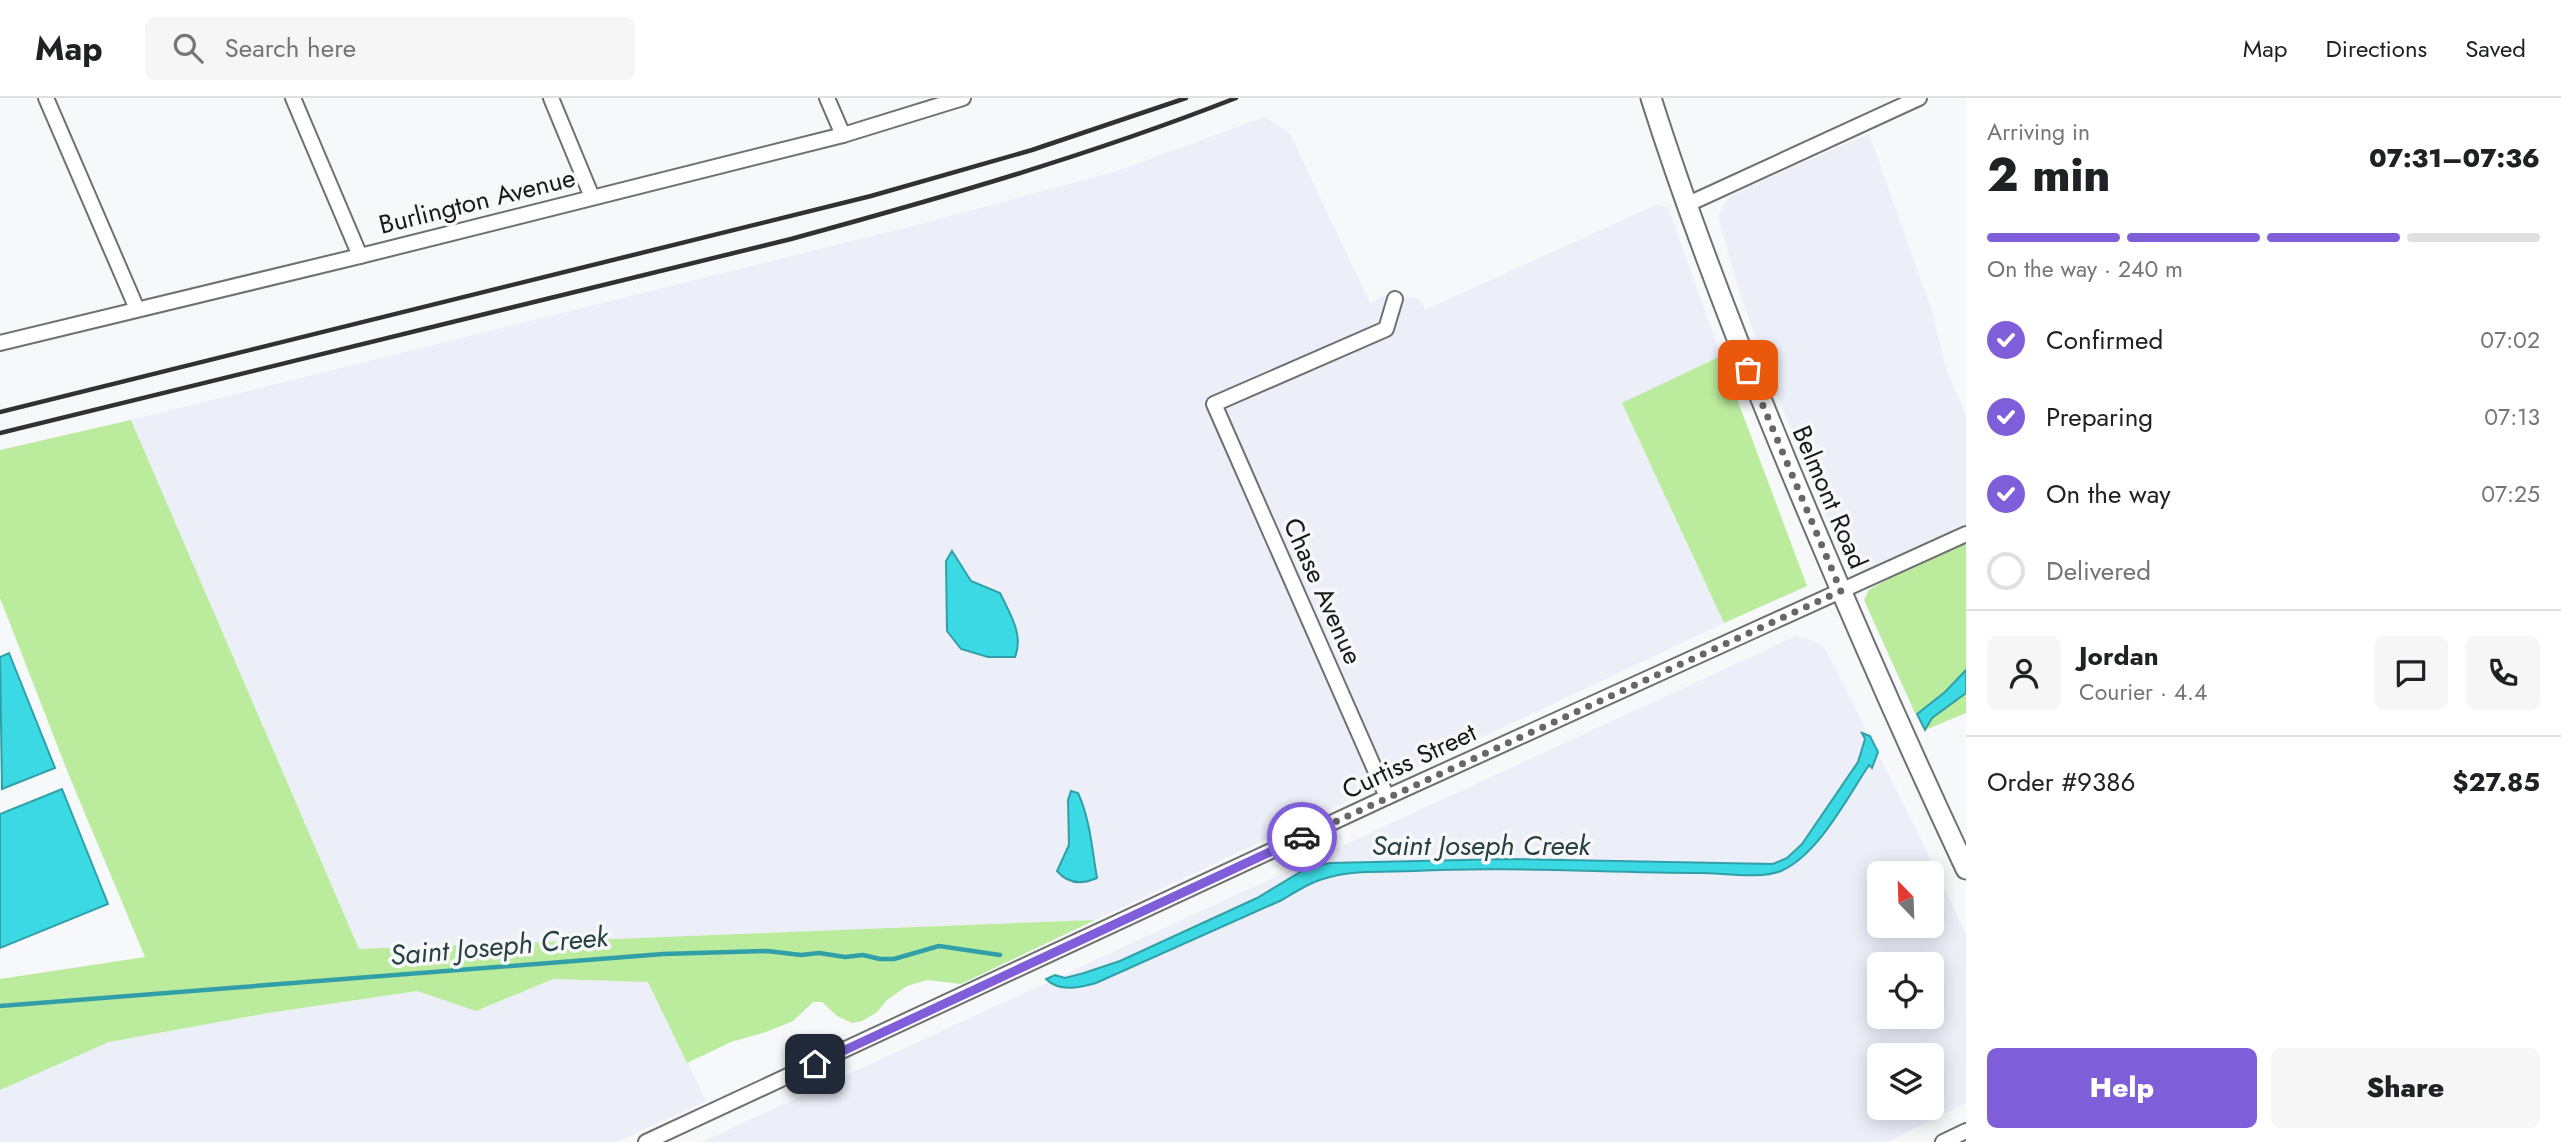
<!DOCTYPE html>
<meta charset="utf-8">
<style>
:root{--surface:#fff;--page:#f6f6f6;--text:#202124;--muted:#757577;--line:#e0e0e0;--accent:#7e5fd9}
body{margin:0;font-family:Jost,sans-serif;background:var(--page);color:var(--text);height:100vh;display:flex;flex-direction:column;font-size:26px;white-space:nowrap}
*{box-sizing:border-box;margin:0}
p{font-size:23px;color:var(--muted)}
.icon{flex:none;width:38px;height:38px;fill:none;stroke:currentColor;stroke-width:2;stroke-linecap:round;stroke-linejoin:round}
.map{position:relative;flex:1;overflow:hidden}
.panel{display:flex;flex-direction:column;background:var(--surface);width:595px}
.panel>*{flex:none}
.needle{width:46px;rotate:337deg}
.fabs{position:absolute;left:1867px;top:763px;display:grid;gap:14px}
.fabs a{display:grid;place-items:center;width:77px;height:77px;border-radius:10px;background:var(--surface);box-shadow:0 4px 18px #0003;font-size:35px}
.pin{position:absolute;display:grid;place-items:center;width:60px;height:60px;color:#fff;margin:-30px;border-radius:14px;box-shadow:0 4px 10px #0006}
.courier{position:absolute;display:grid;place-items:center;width:70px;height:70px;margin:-35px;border:5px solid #7e5fd9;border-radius:50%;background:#fff;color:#222;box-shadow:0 2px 9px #0007}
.head em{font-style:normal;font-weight:800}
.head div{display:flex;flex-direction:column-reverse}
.head{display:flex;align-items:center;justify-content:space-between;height:119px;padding:0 21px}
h1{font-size:46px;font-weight:800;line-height:52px}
.bar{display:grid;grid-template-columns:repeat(4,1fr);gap:10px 7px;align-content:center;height:84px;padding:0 21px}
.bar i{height:9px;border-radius:5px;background:var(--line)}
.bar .on{background:var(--accent)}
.bar p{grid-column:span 4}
.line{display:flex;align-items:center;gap:18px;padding:0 21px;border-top:2px solid var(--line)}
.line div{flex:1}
.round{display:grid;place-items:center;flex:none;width:74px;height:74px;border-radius:10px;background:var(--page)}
ol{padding:0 21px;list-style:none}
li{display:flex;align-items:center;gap:21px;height:77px}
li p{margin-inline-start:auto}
li .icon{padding:7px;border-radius:50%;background:var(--accent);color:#fff;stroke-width:4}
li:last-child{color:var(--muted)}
li i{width:38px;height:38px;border:4px solid var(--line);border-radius:50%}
.action{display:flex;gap:14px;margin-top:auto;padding:14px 21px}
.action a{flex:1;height:80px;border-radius:10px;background:var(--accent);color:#fff;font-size:28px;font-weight:800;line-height:80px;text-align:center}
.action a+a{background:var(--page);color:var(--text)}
header{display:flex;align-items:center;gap:42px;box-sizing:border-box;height:98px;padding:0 35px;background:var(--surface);border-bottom:2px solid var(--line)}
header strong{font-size:33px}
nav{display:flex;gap:38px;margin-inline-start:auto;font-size:24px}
.search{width:490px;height:63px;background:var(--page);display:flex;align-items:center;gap:18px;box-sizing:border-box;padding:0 24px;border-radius:10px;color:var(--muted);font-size:26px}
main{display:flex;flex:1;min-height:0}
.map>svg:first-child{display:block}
.built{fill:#eceef8;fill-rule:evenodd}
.green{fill:#bbeb9d}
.water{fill:#3bd9e3;stroke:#319fa7;stroke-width:2}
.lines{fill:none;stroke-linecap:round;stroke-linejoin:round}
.stream{stroke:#319fa7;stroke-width:4.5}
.street-casing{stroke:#6f7072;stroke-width:18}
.secondary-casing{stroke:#6f7072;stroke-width:23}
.street{stroke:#fff;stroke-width:14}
.secondary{stroke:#fff;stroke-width:19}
.rail{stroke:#313133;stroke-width:4.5}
.done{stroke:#676768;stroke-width:7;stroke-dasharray:0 12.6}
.route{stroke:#7e5fd9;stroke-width:9}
.labels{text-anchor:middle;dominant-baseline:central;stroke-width:7;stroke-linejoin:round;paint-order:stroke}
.street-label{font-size:26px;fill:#19191a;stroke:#f7f8fa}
.water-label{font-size:28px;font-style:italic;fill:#274042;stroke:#f7f8fa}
</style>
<header>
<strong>Map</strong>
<div class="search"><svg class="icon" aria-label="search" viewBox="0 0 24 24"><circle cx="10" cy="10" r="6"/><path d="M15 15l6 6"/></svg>Search here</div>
<nav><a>Map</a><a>Directions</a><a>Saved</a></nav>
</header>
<main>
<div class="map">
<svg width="1966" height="1044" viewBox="0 0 1966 1044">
<rect width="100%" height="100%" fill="#f7f8fa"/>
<!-- built -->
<g class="built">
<polygon points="1265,19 1290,36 1370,205 1384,198 1419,200 1425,212 1656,107 1668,109 1721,258 1622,306 1724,525 1095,822 359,851 131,322 925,125 1117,73"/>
<polygon points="1869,36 1933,216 1945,268 1966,318 1966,425 1864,473 1849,470 1840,455 1764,263 1741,198 1718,120 1723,108 1730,99 1748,89"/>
<path d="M 1796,538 L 1816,544 L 1826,552 L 1921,741 L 1966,837 L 1966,1005 L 1887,1044 L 702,1044 ZM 1880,775 L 1932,775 L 1932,828 L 1880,828 ZM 1880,866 L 1932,866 L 1932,919 L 1880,919 ZM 1880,957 L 1932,957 L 1932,1010 L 1880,1010 Z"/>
<polygon points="552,881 649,884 706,1003 617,1044 0,1044 0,992 109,944 268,915 417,893 476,913"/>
</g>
<!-- green -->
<g class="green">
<polygon points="1721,258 1807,488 1724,525 1622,305"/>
<polygon points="131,322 359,851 1095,822 961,886 927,882 907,888 887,902 876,915 862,923 852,925 837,918 822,904 813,904 793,923 766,934 731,944 687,965 648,884 553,881 476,913 417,893 268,915 109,944 0,992 0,881 145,859 68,675 0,500 0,352"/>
<polygon points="1966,443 1966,572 1945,594 1917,616 1915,615 1864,502 1869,492 1879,486"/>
<polygon points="1966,595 1966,615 1925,632 1932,620"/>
</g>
<!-- water -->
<g class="water">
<path d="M 952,453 L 971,483 L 1000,495 C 1010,516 1024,537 1015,559 L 988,559 L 961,551 L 947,533 L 946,463 Z"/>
<polygon points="9,555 55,670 2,691 0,559"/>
<polygon points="1966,572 1966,595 1932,620 1925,632 1917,616 1945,594"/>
<path d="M 1862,635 L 1870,638 L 1878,654 L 1872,670 L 1869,667 C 1847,700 1819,755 1783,772 C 1763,782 1723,775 1700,775 C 1604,775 1509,768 1414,773 C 1386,774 1357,772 1330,779 C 1312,783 1297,793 1282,802 L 1096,885 C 1079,890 1059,894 1046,881 L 1055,877 L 1065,880 L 1084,875 L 1120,863 L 1257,800 L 1307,770 L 1330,765 L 1506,761 L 1773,766 L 1787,760 L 1802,746 L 1858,664 L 1865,641 Z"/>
<polygon points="62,691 108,806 0,850 0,716"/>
<path d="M 1071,693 L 1078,695 C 1090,721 1092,751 1097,780 C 1081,787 1068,786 1057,773 L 1069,747 L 1068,702 Z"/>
</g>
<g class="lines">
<!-- stream -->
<polyline class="stream" points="0,908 663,856 767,853 801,857 819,855 845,859 863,857 880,861 894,861 939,848 1000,857"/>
<defs>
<g id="street">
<polyline points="46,0 137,211"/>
<polyline points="293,0 360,158"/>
<polyline points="551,0 592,99"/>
<polyline points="827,0 843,37"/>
<polyline points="1686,107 1919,0"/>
<polyline points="0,245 360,158 843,37 963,0"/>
<polyline points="1387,699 1214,306 1386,231 1395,201"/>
<polyline points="646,1044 1387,699 1966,436"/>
<polyline points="1943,1044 1966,1033"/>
</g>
<path id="secondary" d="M 1651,0 C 1696,142 1751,280 1809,417 C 1859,536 1911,654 1966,771"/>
</defs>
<!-- street casing -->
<use href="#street" class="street-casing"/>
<!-- secondary casing -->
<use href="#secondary" class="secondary-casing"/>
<!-- street -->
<use href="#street" class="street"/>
<!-- secondary -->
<use href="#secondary" class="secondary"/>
<!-- rail -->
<g class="rail">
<polyline points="0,314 871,98 1032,52 1186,0"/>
<path d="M 0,335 L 791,141 C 941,100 1091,57 1236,0"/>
</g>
</g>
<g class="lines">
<!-- done -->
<polyline class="done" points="1302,739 1841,493 1748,272"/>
<!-- route -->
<polyline class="route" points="815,966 1302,739"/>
</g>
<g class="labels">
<!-- street labels -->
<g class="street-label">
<text transform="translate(477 103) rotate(-14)">Burlington Avenue</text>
<text transform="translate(1830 399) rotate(67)">Belmont Road</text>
<text transform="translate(1323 493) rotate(66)">Chase Avenue</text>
<text transform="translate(1409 663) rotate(-25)">Curtiss Street</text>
</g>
<!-- water labels -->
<g class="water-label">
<text x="1481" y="747">Saint Joseph Creek</text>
<text transform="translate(499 848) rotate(-5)">Saint Joseph Creek</text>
</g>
</g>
</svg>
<div class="fabs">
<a><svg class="needle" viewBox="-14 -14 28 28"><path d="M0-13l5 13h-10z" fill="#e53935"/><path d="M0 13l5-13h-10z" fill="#757577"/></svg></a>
<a><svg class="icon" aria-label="locate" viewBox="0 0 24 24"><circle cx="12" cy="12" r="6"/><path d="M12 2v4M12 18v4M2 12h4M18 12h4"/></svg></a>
<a><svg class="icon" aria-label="layers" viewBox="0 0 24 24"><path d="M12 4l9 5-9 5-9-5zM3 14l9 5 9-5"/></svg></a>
</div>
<div class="pin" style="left:1748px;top:272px;background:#ea580c"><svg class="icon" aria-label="bag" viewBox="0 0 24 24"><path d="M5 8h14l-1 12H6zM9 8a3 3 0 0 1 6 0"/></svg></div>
<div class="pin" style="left:815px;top:966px;background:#1f2937"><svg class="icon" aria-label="home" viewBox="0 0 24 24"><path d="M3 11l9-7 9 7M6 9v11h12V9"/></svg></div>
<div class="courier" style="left:1302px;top:739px"><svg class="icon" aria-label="car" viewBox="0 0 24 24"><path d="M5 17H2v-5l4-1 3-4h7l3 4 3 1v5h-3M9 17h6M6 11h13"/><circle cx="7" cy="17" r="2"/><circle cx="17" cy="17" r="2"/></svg></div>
</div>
<section class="panel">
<div class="head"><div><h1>2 min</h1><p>Arriving in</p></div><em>07:31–07:36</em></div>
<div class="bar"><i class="on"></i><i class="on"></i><i class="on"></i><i></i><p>On the way · 240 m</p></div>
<ol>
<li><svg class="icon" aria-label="check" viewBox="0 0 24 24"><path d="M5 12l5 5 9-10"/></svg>Confirmed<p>07:02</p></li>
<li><svg class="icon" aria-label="check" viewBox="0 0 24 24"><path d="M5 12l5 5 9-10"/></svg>Preparing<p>07:13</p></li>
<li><svg class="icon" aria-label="check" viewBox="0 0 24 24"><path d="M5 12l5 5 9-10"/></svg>On the way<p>07:25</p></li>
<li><i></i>Delivered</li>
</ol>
<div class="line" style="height:126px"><a class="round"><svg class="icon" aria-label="person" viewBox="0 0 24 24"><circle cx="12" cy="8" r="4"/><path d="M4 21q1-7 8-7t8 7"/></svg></a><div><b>Jordan</b><p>Courier · 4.4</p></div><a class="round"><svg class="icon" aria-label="chat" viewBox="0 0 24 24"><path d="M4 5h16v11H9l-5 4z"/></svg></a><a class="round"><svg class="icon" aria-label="phone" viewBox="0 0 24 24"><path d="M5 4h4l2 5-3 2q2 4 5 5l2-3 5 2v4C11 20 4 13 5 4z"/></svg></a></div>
<div class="line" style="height:91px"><div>Order #9386</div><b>$27.85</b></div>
<div class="action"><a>Help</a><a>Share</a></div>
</section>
</main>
